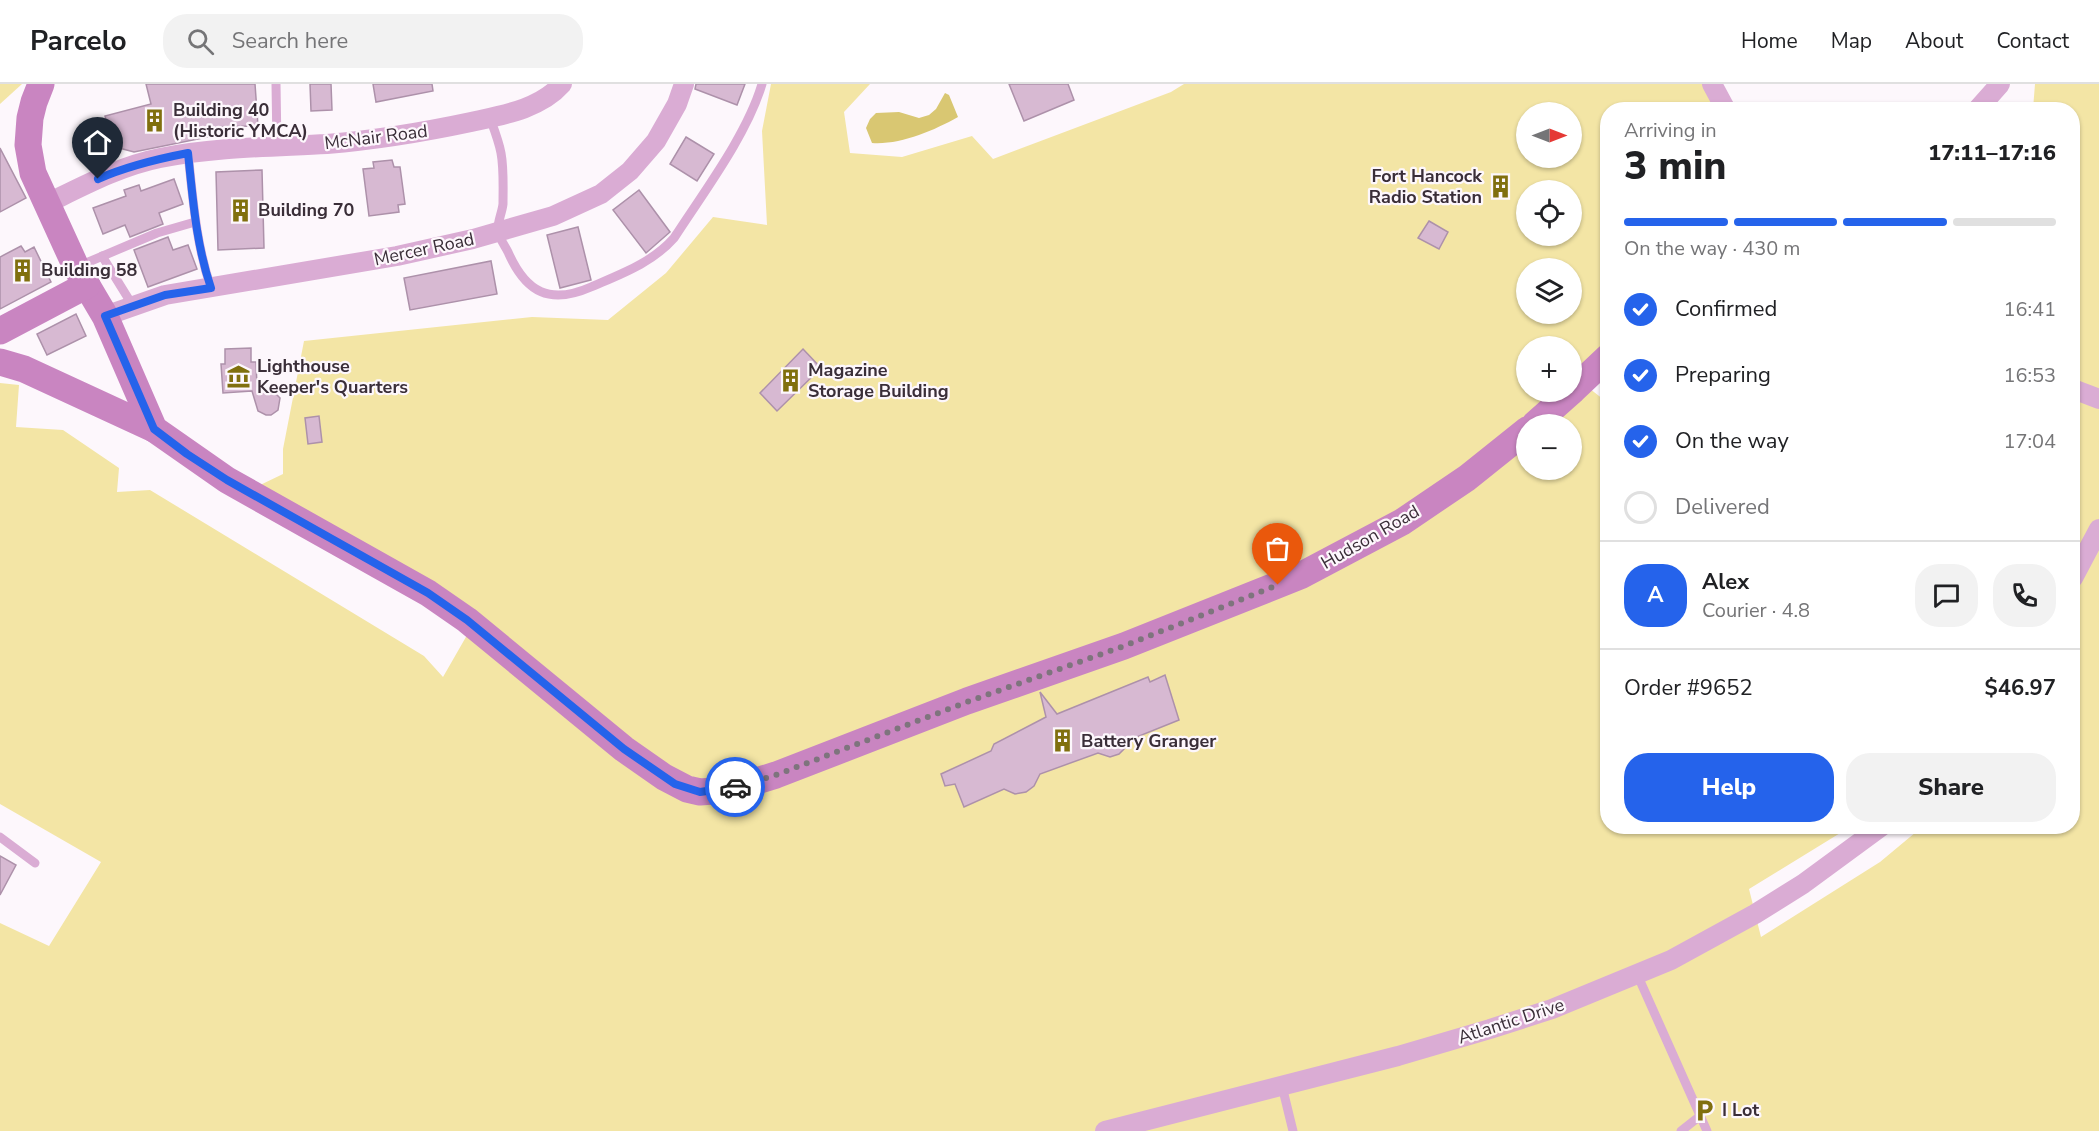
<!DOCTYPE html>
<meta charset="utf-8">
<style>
:root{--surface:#fff;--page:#f2f2f2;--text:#202124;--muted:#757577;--line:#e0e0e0;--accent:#2563eb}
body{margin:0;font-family:"Nunito Sans",sans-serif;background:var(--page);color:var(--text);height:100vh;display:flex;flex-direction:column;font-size:22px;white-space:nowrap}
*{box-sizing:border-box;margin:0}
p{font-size:20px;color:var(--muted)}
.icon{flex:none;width:33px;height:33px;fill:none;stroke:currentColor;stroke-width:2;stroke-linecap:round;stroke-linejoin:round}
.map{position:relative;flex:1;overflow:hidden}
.panel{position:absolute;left:1600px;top:18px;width:480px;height:732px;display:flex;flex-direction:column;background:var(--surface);border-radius:24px;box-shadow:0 2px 4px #0004}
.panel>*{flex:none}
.needle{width:39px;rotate:90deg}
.tools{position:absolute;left:1516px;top:18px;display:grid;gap:12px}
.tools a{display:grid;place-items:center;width:66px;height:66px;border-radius:50%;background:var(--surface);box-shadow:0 2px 4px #0004;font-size:30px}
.pin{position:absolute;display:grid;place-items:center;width:51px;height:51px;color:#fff;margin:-62px -26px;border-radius:50% 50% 50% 0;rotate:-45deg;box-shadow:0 0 6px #0007}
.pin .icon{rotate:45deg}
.courier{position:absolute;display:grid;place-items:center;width:60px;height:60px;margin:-30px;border:4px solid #2563eb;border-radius:50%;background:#fff;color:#222;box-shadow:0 2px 8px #0007}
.summary em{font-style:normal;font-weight:800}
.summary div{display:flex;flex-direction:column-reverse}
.summary{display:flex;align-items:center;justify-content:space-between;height:102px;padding:0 24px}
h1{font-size:39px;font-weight:800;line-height:45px}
.bar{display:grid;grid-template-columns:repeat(4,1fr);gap:9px 6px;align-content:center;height:72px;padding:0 24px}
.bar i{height:8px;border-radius:4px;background:var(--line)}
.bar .on{background:var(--accent)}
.bar p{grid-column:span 4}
.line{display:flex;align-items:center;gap:15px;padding:0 24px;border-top:2px solid var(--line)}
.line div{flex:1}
.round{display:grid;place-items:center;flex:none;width:63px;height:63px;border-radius:24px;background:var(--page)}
ol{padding:0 24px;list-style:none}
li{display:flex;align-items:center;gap:18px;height:66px}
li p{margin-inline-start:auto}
li .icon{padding:6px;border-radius:50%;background:var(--accent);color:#fff;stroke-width:4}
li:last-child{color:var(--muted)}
li i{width:33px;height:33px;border:3px solid var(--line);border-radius:50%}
.action{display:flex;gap:12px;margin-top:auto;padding:12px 24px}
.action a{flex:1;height:69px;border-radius:24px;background:var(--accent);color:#fff;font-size:24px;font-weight:800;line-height:69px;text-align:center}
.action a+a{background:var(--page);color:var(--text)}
header{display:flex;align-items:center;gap:36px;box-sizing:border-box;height:84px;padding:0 30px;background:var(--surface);border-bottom:2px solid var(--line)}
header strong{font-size:28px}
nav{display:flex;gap:33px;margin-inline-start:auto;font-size:21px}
.search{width:420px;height:54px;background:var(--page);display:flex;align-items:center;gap:15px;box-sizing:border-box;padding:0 21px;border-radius:24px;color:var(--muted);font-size:22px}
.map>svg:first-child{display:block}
.green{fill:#f3e5a5;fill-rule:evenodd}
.water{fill:#d9c772}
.building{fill:#d7b9d2;stroke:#ad91aa;stroke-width:1.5}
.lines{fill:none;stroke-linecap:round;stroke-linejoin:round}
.lane{stroke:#daacd4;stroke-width:9}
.street{stroke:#daacd4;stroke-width:20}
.secondary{stroke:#c985c1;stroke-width:27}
.done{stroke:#7e747d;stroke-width:6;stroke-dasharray:0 10.8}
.route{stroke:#2563eb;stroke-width:8}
.labels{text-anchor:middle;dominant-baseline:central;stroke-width:4.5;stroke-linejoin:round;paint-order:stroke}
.poi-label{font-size:18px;font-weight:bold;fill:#3a2e38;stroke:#fdf7fc;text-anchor:start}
.street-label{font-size:18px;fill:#3a2e38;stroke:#fdf7fc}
</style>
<header>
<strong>Parcelo</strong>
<div class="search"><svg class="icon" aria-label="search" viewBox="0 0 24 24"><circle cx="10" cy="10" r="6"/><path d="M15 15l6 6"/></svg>Search here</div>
<nav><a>Home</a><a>Map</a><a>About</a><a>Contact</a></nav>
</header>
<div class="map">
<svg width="2099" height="1047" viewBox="0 0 2099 1047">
<rect width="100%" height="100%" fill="#fdf7fc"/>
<!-- green -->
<g class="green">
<polygon points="0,0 22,0 0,20"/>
<path d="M 771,0 L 870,0 L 844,28 L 850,69 L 902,73 L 972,52 L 993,75 L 1171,8 L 1184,0 L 1715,0 L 1729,25 L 1608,26 L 1608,275 L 1585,301 L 1608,319 L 1608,742 L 1850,743 L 1749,805 L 1761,853 L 1880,778 L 1922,743 L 2073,742 L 2073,26 L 2033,25 L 2035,0 L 2099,0 L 2099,1047 L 0,1047 L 0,839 L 49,862 L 101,778 L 0,720 L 0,299 L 19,301 L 16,343 L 63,346 L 119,384 L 117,408 L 150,406 L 424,572 L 443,593 L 478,532 L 256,403 L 283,390 L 283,365 L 304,257 L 532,233 L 608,236 L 666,189 L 713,133 L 767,141 L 762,47 ZM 1527,28 L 1572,28 L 1572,74 L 1527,74 ZM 1527,106 L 1572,106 L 1572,152 L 1527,152 ZM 1527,184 L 1572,184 L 1572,230 L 1527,230 ZM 1527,262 L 1572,262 L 1572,308 L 1527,308 ZM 1527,340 L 1572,340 L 1572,386 L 1527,386 Z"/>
</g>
<!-- water -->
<path class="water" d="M 945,9 L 949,11 L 958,33 C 933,47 900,61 872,59 L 866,44 L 870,35 L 876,29 L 899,28 L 919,34 L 929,31 L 936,25 Z"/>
<!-- building -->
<g class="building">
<polygon points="146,0 255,0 258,42 206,43 208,53 134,68 108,61 101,43 107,40 105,32 151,20"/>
<polygon points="310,0 331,0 332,26 311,27"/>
<polygon points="373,0 432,0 433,7 376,18"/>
<polygon points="696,0 745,0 737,21 695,5"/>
<polygon points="1009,0 1068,0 1074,16 1024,37"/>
<polygon points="686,53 714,70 697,97 670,80"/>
<polygon points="0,64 26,114 0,128"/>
<polygon points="392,76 394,83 400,83 405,120 398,121 399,128 369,132 363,85 374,84 373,78"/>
<polygon points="262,86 264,164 218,166 216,88"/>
<polygon points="174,95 183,120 159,129 163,140 130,153 125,141 103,150 93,124 126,112 124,106 139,101 141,107"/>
<polygon points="639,106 670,148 646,169 613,126"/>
<polygon points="1429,137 1448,148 1439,165 1418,154"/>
<polygon points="578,143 591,196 560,204 547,151"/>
<polygon points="168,153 173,166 188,161 197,185 148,203 134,166"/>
<polygon points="21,162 25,168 34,163 51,198 0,225 0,173"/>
<polygon points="491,177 497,210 410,226 404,194"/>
<polygon points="76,230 86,252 47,271 37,250"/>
<polygon points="251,264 251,278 256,278 257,303 272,306 280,314 278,326 271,331 266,331 258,327 252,307 223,309 221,280 225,280 225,265"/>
<polygon points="803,265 821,284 777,327 760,309"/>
<polygon points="319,332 322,358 308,360 305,334"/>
<polygon points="1165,591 1179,636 1129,656 1125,664 1119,670 1110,673 1098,669 1040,690 1034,702 1026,708 1015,710 1004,705 964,723 955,700 945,702 941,690 991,667 994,660 1046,633 1040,608 1057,630 1148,593 1150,598"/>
<polygon points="0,772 16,781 0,811"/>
</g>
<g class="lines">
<!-- lane -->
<g class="lane">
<polyline points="276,0 277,63"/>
<path d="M 490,34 C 494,45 499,58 501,69 C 504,85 503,104 503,120 C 502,129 497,139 498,147 C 499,154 505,162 508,168 C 526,209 550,221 591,203 C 621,190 652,179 674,154 C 703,109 747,51 762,0"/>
<path d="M 188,69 C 193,115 196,160 211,204"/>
<polyline points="102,172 133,222"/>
<polyline points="79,182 157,149 195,138"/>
<polyline points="0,753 35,779"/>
<polyline points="1637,890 1707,1047"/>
<polyline points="1282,1002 1293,1047"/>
<polyline points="1681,1047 1700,1032"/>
</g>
<!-- street -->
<g class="street">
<polyline points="1712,0 1726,26"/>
<polyline points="1977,26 2000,0"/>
<path d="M 46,120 C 83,102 120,82 160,74 C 215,63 271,63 327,60 C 376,56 424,48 471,38 C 503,31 540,25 562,0"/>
<polyline points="105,232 165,211 397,172 473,155 553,132 601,110 630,87 656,57 677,20 684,0"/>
<polyline points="2073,305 2099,315"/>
<polyline points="2073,494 2099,445"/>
<polyline points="1105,1047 1398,972 1490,945 1552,925 1671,876 1755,830 1803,800 1882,742"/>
</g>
<!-- secondary -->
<g class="secondary">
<polyline points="41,0 34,18 30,34 28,61 33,89 76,183 105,232 154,345 227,396 428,509 467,536 624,665 664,693 687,705 700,708 727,706 776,691 967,617 1124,562 1300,492 1402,438 1467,394 1527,346"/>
<polyline points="0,247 87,201"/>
<polyline points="0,278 24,285 154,345"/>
<polyline points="1572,307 1608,273"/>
<polyline points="1535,340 1571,308"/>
</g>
</g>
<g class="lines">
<!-- done -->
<polyline class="done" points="735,703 776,691 967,618 1124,562 1278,501"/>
<!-- route -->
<path class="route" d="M 98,95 C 127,82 157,75 188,69 C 193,116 196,160 211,204 L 165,211 L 105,232 L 154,345 L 187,370 L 227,396 L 428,509 L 467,536 L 624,665 L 675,700 L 700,708 L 735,703"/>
</g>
<!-- icons -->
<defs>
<symbol id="building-bare" viewBox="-9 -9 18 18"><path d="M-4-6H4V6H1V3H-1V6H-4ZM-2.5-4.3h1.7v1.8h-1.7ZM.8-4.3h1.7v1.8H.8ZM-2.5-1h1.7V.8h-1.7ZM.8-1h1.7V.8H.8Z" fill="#806f0e" stroke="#fdf7fc" stroke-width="2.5" paint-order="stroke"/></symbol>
<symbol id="museum-bare" viewBox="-9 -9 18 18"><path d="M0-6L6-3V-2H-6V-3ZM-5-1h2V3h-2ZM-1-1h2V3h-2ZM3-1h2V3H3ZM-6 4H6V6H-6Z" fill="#806f0e" stroke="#fdf7fc" stroke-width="2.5" paint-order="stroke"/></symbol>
<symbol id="parking-bare" viewBox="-9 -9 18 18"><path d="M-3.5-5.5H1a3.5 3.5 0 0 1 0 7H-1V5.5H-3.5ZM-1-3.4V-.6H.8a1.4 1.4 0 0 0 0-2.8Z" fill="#806f0e" stroke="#fdf7fc" stroke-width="2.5" paint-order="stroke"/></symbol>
</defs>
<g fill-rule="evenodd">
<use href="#building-bare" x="138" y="20" width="33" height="33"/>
<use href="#building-bare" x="1484" y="86" width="33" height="33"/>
<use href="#building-bare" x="224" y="110" width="33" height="33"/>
<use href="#building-bare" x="6" y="170" width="33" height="33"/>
<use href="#museum-bare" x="222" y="276" width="33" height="33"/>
<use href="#building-bare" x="774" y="280" width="33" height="33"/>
<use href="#building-bare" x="1046" y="640" width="33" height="33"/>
<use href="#parking-bare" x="1688" y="1010" width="33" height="33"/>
</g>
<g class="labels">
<!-- poi labels -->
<g class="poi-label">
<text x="173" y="26">Building 40<tspan x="173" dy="21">(Historic YMCA)</tspan></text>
<text x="1482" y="92" text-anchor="end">Fort Hancock<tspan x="1482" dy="21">Radio Station</tspan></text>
<text x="258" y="126">Building 70</text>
<text x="41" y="186">Building 58</text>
<text x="257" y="282">Lighthouse<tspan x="257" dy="21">Keeper's Quarters</tspan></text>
<text x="808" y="286">Magazine<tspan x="808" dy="21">Storage Building</tspan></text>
<text x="1081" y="657">Battery Granger</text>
<text x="1722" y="1026">I Lot</text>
</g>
<!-- street labels -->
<g class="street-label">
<text transform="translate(376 53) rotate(-7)">McNair Road</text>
<text transform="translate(424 165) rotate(-12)">Mercer Road</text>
<text transform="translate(1370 453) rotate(-30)">Hudson Road</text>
<text transform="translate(1511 937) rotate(-18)">Atlantic Drive</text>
</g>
</g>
</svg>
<div class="tools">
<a><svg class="needle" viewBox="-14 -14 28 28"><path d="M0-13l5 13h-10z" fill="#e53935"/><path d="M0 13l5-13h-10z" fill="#757577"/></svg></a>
<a><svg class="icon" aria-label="locate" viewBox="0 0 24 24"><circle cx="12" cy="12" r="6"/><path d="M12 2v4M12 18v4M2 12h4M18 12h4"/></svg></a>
<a><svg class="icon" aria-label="layers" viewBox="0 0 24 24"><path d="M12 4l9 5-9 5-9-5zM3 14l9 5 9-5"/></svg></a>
<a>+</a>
<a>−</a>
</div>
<div class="pin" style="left:1278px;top:501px;background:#ea580c"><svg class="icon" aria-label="bag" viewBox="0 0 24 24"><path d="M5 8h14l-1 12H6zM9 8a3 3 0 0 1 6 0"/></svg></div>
<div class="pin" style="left:98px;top:95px;background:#1f2937"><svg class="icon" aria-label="home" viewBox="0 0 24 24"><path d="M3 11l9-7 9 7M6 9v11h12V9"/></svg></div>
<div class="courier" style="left:735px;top:703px"><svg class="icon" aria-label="car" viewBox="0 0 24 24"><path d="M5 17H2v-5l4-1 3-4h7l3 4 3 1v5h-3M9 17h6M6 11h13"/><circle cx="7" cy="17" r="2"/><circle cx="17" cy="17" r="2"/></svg></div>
<section class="panel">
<div class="summary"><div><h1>3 min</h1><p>Arriving in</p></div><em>17:11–17:16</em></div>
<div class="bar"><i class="on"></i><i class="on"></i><i class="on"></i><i></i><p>On the way · 430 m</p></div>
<ol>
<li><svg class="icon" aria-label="check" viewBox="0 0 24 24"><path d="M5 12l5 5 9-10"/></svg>Confirmed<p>16:41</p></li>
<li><svg class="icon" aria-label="check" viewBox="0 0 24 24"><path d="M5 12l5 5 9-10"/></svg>Preparing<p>16:53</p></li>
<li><svg class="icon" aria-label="check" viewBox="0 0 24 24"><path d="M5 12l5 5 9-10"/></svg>On the way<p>17:04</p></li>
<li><i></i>Delivered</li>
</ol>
<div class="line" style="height:108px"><b class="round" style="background:var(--accent);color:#fff">A</b><div><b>Alex</b><p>Courier · 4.8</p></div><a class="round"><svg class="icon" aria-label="chat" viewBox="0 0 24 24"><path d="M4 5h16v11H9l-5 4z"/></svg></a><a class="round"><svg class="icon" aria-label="phone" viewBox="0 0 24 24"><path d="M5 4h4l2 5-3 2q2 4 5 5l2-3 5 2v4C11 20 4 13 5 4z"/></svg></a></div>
<div class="line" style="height:78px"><div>Order #9652</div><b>$46.97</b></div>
<div class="action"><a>Help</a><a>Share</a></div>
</section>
</div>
